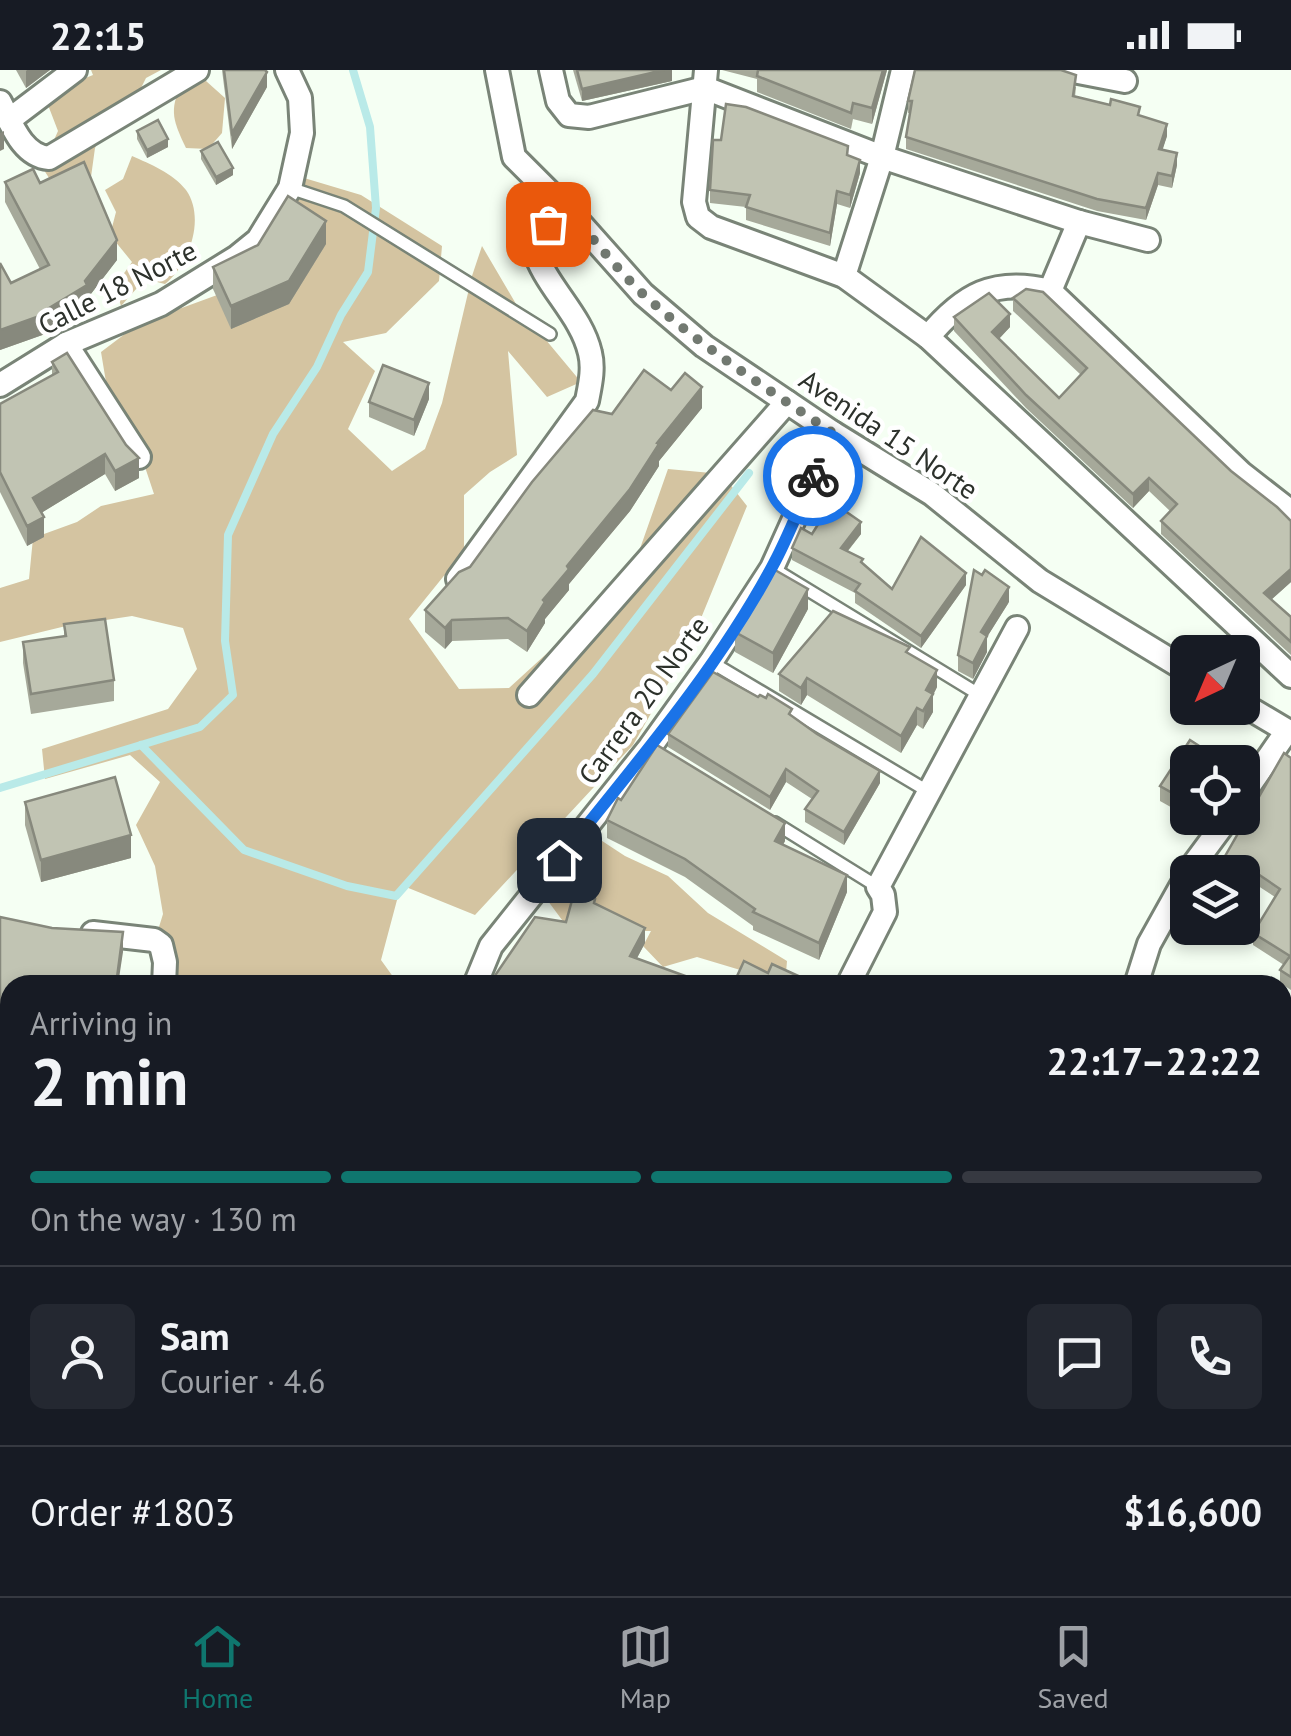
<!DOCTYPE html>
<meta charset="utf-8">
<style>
:root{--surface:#171b24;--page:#242831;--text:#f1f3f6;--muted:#9ea1a6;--line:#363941;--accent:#0f766e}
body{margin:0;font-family:"PT Sans",sans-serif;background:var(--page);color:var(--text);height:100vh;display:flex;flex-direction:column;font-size:38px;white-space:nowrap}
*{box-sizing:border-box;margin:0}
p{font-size:32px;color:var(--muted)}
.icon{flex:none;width:55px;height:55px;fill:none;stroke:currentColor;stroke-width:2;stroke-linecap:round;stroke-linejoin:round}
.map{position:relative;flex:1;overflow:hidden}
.details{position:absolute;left:0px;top:905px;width:1292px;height:622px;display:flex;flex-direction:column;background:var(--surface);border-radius:30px 30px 0 0;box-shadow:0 5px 15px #0003}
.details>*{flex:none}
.needle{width:65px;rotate:224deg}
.tools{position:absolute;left:1170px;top:565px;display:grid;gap:20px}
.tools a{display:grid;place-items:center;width:90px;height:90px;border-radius:15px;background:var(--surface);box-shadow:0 5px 15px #0003;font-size:50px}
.pin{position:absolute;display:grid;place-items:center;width:85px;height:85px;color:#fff;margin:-42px;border-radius:20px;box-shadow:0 5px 15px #0006}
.courier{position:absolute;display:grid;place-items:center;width:100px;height:100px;margin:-50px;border:8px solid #1a73e8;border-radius:50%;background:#fff;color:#222;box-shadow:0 2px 12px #0007}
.head em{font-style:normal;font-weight:700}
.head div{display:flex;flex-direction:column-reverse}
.head{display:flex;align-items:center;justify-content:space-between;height:170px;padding:0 30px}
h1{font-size:65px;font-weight:700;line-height:75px}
.bar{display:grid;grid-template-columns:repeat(4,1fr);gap:15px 10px;align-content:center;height:120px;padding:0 30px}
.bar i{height:12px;border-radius:8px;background:var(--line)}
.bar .current{background:var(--accent)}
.bar p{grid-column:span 4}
.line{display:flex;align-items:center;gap:25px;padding:0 30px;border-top:2px solid var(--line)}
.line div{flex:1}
.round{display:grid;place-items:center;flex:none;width:105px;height:105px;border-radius:15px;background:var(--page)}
.status{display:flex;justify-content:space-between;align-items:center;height:70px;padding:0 50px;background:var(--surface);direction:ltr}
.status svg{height:28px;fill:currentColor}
.menu{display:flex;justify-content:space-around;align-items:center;height:140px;border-top:2px solid var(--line);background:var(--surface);font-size:28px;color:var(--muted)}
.menu a{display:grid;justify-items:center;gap:5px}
.menu .current{color:var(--accent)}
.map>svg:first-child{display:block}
.forest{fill:#d4c4a1}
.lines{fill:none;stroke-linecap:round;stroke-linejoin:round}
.stream{stroke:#b9eae8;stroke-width:8}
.lane-casing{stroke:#798477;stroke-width:16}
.street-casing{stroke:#798477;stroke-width:28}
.lane{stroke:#fff;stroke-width:11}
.street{stroke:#fff;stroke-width:22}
.wall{fill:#a6a99a}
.shaded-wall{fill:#87897d}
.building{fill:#c1c4b3;stroke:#87897d;stroke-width:2.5}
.done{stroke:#727971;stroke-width:10;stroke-dasharray:0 18}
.route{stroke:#1a73e8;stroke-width:12}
.labels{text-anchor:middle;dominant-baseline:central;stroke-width:9;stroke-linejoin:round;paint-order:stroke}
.street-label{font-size:28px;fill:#2c312b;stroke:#fff}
</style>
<div class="status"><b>22:15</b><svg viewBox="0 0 49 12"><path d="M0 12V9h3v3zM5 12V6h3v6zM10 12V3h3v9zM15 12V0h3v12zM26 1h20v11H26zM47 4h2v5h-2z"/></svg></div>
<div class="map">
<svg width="1291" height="1526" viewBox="0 0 1291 1526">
<rect width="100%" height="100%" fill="#f5fff3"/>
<!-- forest -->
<g class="forest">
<polygon points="91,0 161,0 146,8 129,42 106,55 95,78 91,107 78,116 58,122 42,97 58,61 48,35 58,19 93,5"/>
<path d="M 206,11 L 225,28 L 222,63 L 208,79 L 186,78 C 174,53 168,40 182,14 Z"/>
<path d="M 132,86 C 150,94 173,103 186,120 C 206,148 189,195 165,214 L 145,209 L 121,236 L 115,216 L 132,192 L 110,165 L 116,142 L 105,120 L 123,109 Z"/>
<polygon points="284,102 361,125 442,176 439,211 386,263 343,272 375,301 348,359 392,401 425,379 442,333 472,206 482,176 516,234 581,312 547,327 508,281 517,385 490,402 464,425 464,481 409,549 459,619 509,618 579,554 636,490 668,399 722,404 747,436 690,575 633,675 475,845 401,815 381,890 399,915 160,915 151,883 163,844 155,796 136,755 160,712 130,685 45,709 42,679 168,639 197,599 183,558 132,546 66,556 0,572 0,518 29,509 33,468 77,452 101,436 154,424 136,370 107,318 101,282 138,254 269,206"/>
<path d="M 593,765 L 625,786 L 668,806 L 708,843 L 787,891 L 786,903 L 757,905 L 697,887 L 663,897 L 643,876 L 651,861 C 623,861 601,855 593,825 L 575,822 L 565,854 L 545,827 L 546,817 C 567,809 574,796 577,773 Z"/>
</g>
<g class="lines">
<!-- stream -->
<g class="stream">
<polyline points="141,675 244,780 347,816 396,826 593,604 749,403"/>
<polyline points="0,718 200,657 233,625 225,571 228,465 273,364 317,297 341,245 368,202 376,138 370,57 353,0"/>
</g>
<defs>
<g id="lane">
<polyline points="290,118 344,136 550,264"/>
<polyline points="772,498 980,625"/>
<polyline points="711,592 929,722"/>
<polyline points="775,753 878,817"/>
<polyline points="225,1518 227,1526"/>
</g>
<g id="street">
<polyline points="497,0 514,87 578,151 643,224 704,276 833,363 932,424 1040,511 1188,601"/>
<polyline points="551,0 558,31 569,45 589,47 705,18 882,87 1079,152 1148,170"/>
<polyline points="706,0 694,132 698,147 711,157 844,206 928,267 1291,606"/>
<polyline points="1068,0 1125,11"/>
<path d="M 0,32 C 11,53 22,86 49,88 L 197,0"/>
<polyline points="9,50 75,0"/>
<polyline points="844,206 882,87 903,0"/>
<polyline points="1050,221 1079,152"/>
<path d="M 928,267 C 963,225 994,207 1050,221 L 1241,403 L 1291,442"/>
<polyline points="66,274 139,387"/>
<polyline points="0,315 66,274 161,234 237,187 258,170 290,118 302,63 300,28 287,0"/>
<path d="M 458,509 L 587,331 C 590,315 594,299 590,283 C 581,243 543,215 533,175 C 538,152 559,153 578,151"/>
<polyline points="529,625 787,332"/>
<polyline points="1242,634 1291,663"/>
<polyline points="1242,726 1287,661"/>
<polyline points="1188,802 1228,748"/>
<polyline points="93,863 154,870 161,875 165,892 164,915"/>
<polyline points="475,915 491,876 650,677 711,592 772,498 833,363"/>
<polyline points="848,915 885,842 883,825 878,817 1017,558"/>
<polyline points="1136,915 1149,874 1188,804"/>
<polyline points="1282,1075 1291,1091"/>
<polyline points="0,1215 10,1207"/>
<polyline points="99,1518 112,1526"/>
<polyline points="403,1526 404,1518"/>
<polyline points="580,1526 594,1518"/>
<polyline points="861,1526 874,1518"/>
</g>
</defs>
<!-- lane casing -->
<use href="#lane" class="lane-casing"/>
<!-- street casing -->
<use href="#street" class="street-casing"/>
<!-- lane -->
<use href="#lane" class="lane"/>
<!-- street -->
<use href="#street" class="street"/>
</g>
<!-- wall -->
<g class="wall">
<polygon points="16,0 50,0 26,18"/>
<polygon points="222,0 265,0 267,17 232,79"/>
<polygon points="573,0 672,0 672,11 582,31"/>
<polygon points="722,0 887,0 872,54 853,49 851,59 757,22 757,9"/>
<polygon points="1076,17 1075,27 1140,46 1167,66 1162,80 1177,95 1172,118 1158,115 1146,150 1097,141 906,79 906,67 910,43 908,43 908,31"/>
<polygon points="137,61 168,77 147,88 137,69"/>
<polygon points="201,81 233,105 216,115 201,89"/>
<polygon points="848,85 860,103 850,138 837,134 830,176 746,150 746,137 710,133 710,120"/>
<polygon points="5,112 40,113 117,190 87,229 87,235 48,259 48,263 0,280 0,193 11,213 40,199 5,132"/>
<polygon points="326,174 289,234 231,259 213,219 213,197"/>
<polygon points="1026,219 1291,512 1271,530 1291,547 1291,585 1161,464 1161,451 1170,441 1149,421 1133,438 1026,338 954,261 954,247 1010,257 999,269 1059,328 1081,305 1013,241 1013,228"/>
<polygon points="52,292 139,408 115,421 105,404 41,443 44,467 27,476 0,422 0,334 52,305"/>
<polygon points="671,320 702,338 659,391 659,396 630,441 569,514 569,520 545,549 545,553 527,582 508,569 452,571 445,579 425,562 425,540 470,497"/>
<polygon points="429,329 414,366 369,347 369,332"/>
<polygon points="812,464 861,464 848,481 892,519 966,515 921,578 855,533 855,523 792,490 792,478"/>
<polygon points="1009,532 987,567 987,582 973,609 958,601 958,585"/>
<polygon points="808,539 773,603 735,582 735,562"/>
<polygon points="64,554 114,610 114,631 31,644 23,593 23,572 64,566"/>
<polygon points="910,584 937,617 933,625 933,642 923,659 917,655 901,683 807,625 801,635 779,621 779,604"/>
<polygon points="792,647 880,713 844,775 805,752 805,739 812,729 786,712 770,740 668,677 668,664"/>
<polygon points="1190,670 1204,679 1204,692 1188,692 1188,721 1176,740 1160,731 1160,716"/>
<polygon points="1291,688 1291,920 1280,913 1280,900 1284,895 1253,875 1253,863 1275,827 1249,810 1242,823 1242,802"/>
<polygon points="25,732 131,788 41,812 25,755"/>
<polygon points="607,750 785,771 783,775 847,822 819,890 753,860 753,856 685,807 607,768"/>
<polygon points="595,833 645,873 637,888 710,915 494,915 494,907 566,852"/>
<polygon points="0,847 123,882 10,915 10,1140 0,1141"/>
<polygon points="1291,1114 1291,1182 1282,1167 1282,1119"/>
<polygon points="1291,1198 1291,1267 1288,1263 1282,1267 1282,1200"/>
<polygon points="1282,1308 1291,1308 1291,1338 1282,1339"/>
<polygon points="1282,1405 1291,1419 1291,1473 1290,1474 1282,1463"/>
</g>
<!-- shaded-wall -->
<g class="shaded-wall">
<polygon points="27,0 50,0 26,18 26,1"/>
<polygon points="664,0 672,0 672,11 582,31 582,19"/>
<polygon points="883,0 887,0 872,54 872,38"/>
<polygon points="267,2 267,17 232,79 232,63"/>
<polygon points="1167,54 1167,66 1159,91 1159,79"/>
<polygon points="4,61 4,79 0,81 0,63"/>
<polygon points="168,69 168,77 147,88 147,80"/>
<polygon points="1177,83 1177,95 1172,118 1172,106"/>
<polygon points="860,90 860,103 850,138 850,125"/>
<polygon points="233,98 233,105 216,115 216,107"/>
<polygon points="1158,103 1158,115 1146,150 1146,138"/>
<polygon points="837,121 837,134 830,176 830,163"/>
<polygon points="326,151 326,174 289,234 231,259 231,236"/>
<polygon points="117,170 117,190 87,229 87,235 48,259 48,263 0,280 0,260 46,240 85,211"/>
<polygon points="1010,244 1010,257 992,276 992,262"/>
<polygon points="429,313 429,329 414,366 414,350"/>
<polygon points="702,317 702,338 659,391 659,396 630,441 569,514 569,520 545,549 545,553 527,582 527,561 543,530 657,373"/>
<polygon points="105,384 105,404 33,448 33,428"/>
<polygon points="139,388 139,408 115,421 115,401"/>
<polygon points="1149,408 1149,421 1133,438 1133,424"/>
<polygon points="44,447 44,467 27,476 27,456"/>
<polygon points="861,452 861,464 841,489 841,478"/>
<polygon points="1291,499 1291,512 1264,536 1264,523"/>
<polygon points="966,503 966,515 921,578 921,566"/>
<polygon points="1009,517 1009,532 987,567 987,582 973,609 973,593 981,562"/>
<polygon points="808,519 808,539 773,603 773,583"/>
<polygon points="452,550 452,571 445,579 445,558"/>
<polygon points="937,600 937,617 933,625 933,642 923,659 926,620"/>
<polygon points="807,608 807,625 801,635 801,618"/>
<polygon points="917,638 917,655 901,683 901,666"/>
<polygon points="1204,679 1204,692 1195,692"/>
<polygon points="786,699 786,712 770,740 770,727"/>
<polygon points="880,701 880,713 844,775 844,762"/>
<polygon points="1188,705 1188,721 1176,740 1176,725"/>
<polygon points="785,753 785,771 775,788 775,771"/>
<polygon points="131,765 131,788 41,812 41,790"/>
<polygon points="1249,798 1249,810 1242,823 1242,811"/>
<polygon points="847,805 847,822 819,890 819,873"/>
<polygon points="645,858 645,873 630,901 630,886"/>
<polygon points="123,862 123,882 118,915 116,915"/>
<polygon points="1288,1249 1288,1263 1282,1267 1282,1253"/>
<polygon points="249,1518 333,1518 333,1519 306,1526 249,1526"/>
<polygon points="698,1518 718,1518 704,1526 684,1526"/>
<polygon points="816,1518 834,1518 822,1526 803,1526"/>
<polygon points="1074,1518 1095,1518 1082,1526 1061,1526"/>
</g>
<!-- building -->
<g class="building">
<polygon points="224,0 265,0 267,2 232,63"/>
<polygon points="577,0 664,0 582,19"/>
<polygon points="758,0 883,0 872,38 853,33 851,43 757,6"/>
<polygon points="915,0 1061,0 1076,5 1073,26 1110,35 1111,29 1140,37 1138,45 1167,54 1159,79 1177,83 1172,106 1158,103 1146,138 1097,129 906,67 912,31 908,31"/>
<polygon points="726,34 746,37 848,76 847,85 860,90 850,125 837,121 830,163 746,137 750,125 710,120 713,70 721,70"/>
<polygon points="158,50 168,69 147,80 137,61"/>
<polygon points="218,72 233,98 216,107 201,81"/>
<polygon points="84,92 117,170 85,211 87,215 46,240 48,243 0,260 0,193 11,213 49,195 5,112 33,99 40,113"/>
<polygon points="288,126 326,151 289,211 231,236 213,197 258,175"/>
<polygon points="1026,219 1043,222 1231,401 1277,437 1291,451 1291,499 1264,523 1291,547 1291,572 1161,451 1177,434 1149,408 1133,424 1026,325 954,247 989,223 1010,244 992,262 1059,328 1087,298 1013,228"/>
<polygon points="67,283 126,375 139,388 115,401 105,384 33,428 44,447 27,456 0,402 0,334 58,302 52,292"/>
<polygon points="383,295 429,313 414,350 369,332"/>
<polygon points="644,300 671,320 685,303 702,317 657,373 659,374 630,419 567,496 569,499 543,530 545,532 527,561 508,548 452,550 445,558 425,540 459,502 470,497 532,412 593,340 612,344"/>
<polygon points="832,432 861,452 841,478 863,489 861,492 892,519 921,467 966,503 921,566 855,521 860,514 792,478 801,458 812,464"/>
<polygon points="775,500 808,519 773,583 735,562"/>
<polygon points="974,500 982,505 985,500 1009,517 981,562 987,566 973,593 958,585"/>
<polygon points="833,541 910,577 906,582 937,600 926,620 933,624 923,641 917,638 901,666 807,608 801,618 779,604"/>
<polygon points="105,549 114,610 31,624 23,572 66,566 64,554"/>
<polygon points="713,602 758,627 760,625 766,628 768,624 792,639 789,644 817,664 880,701 844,762 805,739 818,721 786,699 770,727 668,664"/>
<polygon points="1190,670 1204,679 1195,692 1188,692 1188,705 1176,725 1160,716"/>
<polygon points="657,675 785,753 775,771 847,805 819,873 753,842 755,839 685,789 607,750 618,728 621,730"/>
<polygon points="1284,683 1291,688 1291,907 1280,900 1290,886 1253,863 1280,819 1249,798 1242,811 1242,802 1216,802"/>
<polygon points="115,707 131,765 41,790 25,732"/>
<polygon points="574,823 595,829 594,833 645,858 630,886 710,915 530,915 521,912 494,907 535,847 566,852"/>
<polygon points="0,847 52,858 123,862 116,915 10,915 10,1120 0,1121"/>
<polygon points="744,891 768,903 772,894 818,915 733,915"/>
<polygon points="1291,1114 1291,1168 1282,1152 1282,1119"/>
<polygon points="1291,1198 1291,1253 1288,1249 1282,1253 1282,1200"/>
<polygon points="1282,1308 1291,1308 1291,1324 1282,1325"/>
<polygon points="1282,1405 1291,1419 1291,1461 1290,1462 1282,1450"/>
<polygon points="0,1517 58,1526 0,1526"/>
<polygon points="665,1518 698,1518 684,1526 653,1526"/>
<polygon points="780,1518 816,1518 803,1526 767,1526"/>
<polygon points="929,1518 1074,1518 1061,1526 999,1526 996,1522 990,1526 916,1526"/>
</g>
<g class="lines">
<!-- done -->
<path class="done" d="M 548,154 L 578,152 C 600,176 621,204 645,226 C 703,278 769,320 833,363 L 813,406"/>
<!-- route -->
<path class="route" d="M 559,790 C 633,697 715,603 772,497 C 788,468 800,436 813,406"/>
</g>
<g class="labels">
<!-- street labels -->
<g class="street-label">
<text transform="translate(117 217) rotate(-27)">Calle 18 Norte</text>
<text transform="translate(889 364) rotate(34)">Avenida 15 Norte</text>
<text transform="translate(643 630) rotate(-54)">Carrera 20 Norte</text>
</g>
</g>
</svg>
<div class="tools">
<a><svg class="needle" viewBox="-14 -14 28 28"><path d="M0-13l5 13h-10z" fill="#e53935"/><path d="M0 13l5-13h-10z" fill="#9ea1a6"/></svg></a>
<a><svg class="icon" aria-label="locate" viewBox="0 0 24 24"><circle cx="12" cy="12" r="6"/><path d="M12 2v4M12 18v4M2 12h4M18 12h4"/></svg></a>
<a><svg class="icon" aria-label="layers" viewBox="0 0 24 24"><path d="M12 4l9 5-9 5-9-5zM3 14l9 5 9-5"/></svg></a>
</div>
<div class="pin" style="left:548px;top:154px;background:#ea580c"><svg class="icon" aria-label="bag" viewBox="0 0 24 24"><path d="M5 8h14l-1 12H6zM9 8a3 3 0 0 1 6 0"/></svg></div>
<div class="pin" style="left:559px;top:790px;background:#1f2937"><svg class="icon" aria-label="home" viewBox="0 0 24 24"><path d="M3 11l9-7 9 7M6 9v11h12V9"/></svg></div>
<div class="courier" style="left:813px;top:406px"><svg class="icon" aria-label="bike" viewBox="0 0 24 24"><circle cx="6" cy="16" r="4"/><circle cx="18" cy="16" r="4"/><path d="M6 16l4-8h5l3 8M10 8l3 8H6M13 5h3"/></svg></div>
<section class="details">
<div class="head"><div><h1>2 min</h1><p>Arriving in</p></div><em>22:17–22:22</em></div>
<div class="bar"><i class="current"></i><i class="current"></i><i class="current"></i><i></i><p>On the way · 130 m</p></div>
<div class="line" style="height:180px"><a class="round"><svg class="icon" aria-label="person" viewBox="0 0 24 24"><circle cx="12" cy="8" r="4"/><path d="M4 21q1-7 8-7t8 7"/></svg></a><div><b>Sam</b><p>Courier · 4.6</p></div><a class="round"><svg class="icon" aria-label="chat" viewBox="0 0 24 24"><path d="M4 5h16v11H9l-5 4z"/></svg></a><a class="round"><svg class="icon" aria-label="phone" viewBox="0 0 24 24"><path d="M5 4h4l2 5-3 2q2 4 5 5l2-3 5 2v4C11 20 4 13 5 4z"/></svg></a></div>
<div class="line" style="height:130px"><div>Order #1803</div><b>$16,600</b></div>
</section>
</div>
<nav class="menu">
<a class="current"><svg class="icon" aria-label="home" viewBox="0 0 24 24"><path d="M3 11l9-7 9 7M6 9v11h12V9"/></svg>Home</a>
<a><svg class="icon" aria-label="map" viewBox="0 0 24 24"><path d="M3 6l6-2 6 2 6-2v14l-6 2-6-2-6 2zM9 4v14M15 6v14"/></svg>Map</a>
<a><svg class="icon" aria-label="saved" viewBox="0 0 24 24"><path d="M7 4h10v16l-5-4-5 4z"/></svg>Saved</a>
</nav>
